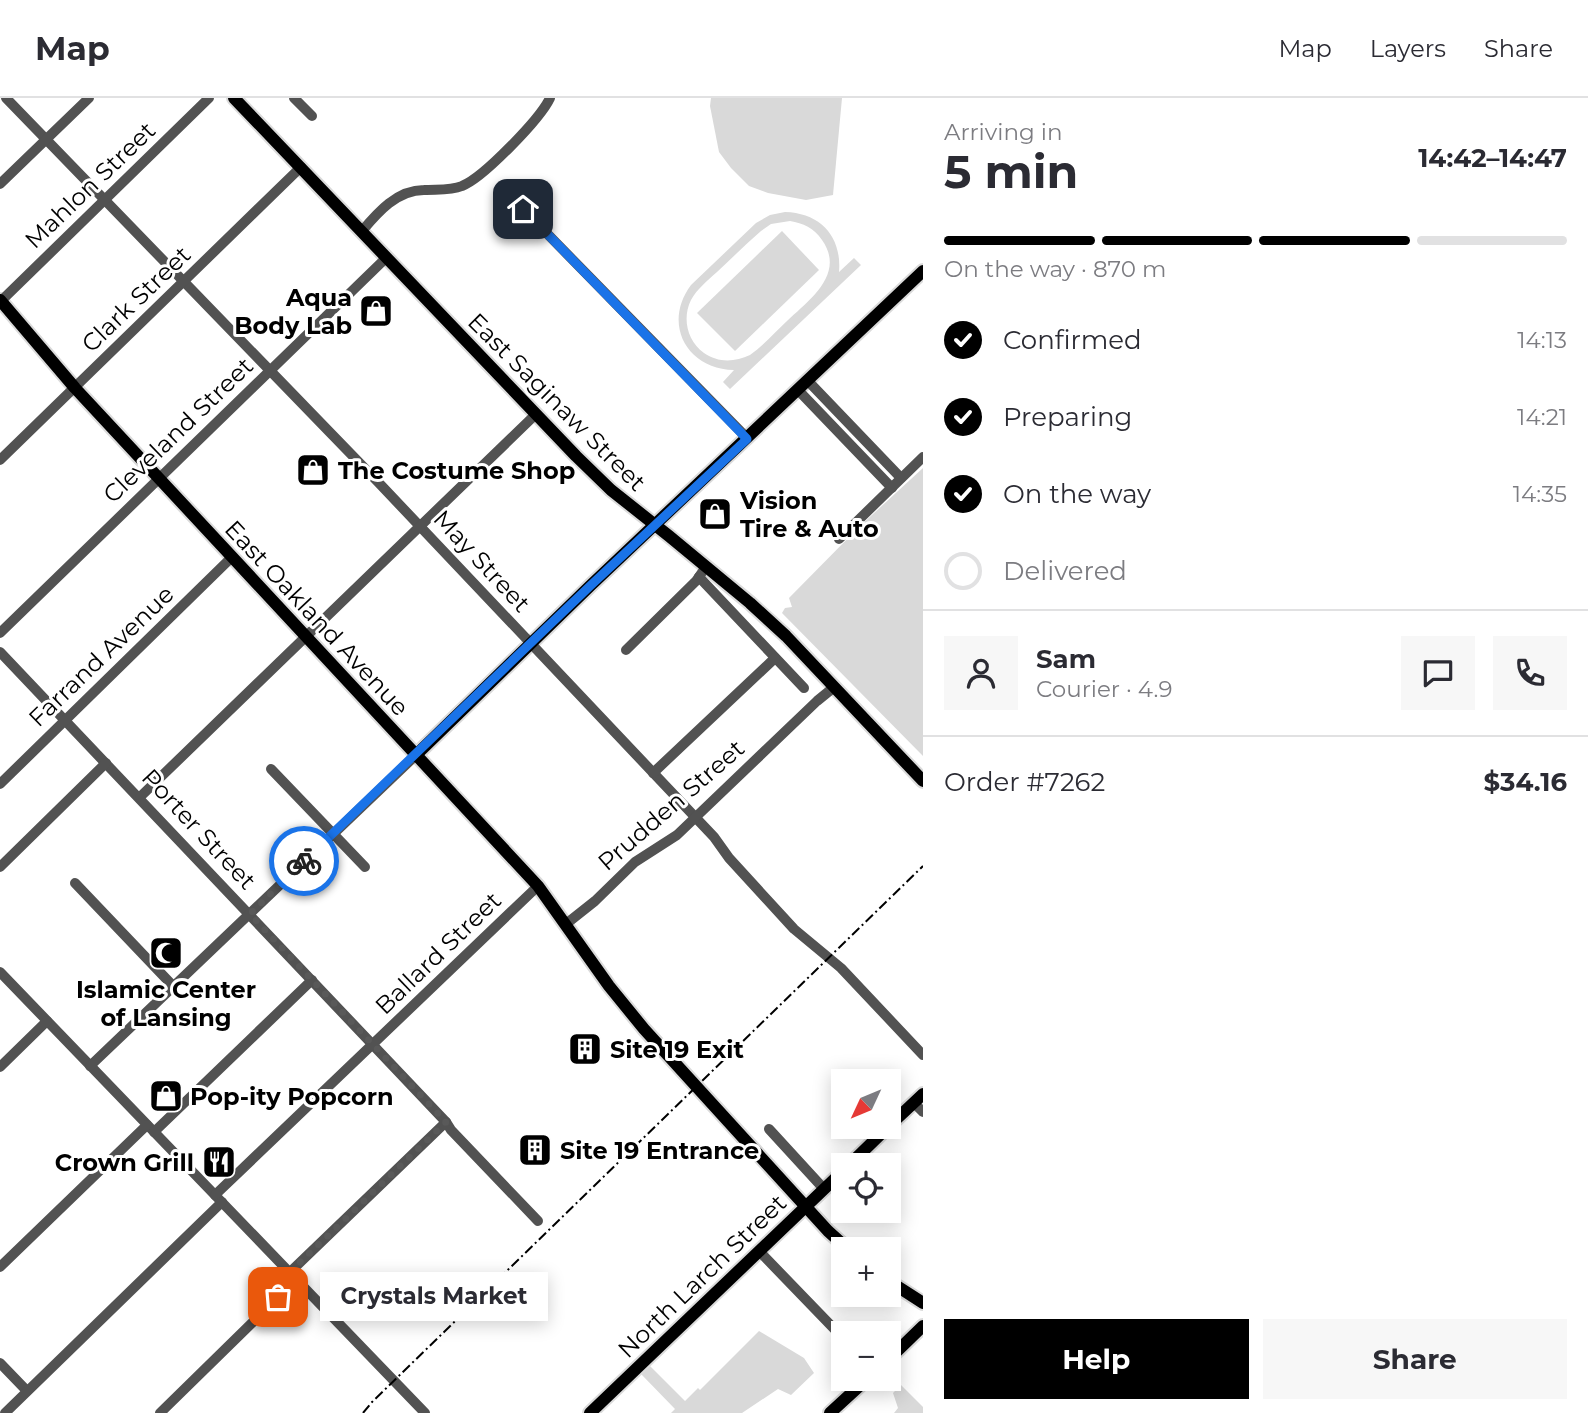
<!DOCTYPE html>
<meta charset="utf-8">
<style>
:root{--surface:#fff;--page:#f7f7f7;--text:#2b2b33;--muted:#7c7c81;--line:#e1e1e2;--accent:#000}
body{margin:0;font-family:Montserrat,sans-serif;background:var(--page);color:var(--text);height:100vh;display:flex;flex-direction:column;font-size:26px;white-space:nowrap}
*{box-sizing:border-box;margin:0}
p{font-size:23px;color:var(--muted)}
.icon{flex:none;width:38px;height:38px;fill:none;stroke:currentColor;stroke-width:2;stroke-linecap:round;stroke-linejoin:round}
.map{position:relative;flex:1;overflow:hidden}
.drawer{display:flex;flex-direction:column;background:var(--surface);width:665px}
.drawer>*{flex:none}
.needle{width:46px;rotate:226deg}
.tools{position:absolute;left:831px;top:971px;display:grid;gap:14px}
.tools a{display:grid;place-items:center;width:70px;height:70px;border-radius:0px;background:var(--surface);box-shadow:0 4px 18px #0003;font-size:35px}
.pin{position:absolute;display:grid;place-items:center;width:60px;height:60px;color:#fff;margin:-30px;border-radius:14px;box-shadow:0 4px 10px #0006}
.courier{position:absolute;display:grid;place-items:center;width:70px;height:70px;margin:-35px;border:5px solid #1a73e8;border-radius:50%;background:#fff;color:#222;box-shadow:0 2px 9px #0007}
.bubble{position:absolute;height:49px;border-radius:0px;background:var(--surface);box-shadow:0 4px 18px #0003;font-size:23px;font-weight:700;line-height:49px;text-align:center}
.overview em{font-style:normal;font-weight:700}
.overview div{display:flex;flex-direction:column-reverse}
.overview{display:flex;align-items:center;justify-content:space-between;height:119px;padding:0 21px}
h1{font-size:46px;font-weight:700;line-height:52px}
.bar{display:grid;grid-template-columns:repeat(4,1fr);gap:10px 7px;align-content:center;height:84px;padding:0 21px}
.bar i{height:9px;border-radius:5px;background:var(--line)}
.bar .active{background:var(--accent)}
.bar p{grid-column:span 4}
.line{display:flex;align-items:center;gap:18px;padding:0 21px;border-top:2px solid var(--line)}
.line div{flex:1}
.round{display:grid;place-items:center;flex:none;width:74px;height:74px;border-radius:0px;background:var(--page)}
ol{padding:0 21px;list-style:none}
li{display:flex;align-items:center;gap:21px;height:77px}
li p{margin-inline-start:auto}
li .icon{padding:7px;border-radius:50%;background:var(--accent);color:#fff;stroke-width:4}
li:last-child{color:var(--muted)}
li i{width:38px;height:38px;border:4px solid var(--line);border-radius:50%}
.button{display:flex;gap:14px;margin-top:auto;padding:14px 21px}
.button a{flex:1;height:80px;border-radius:0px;background:var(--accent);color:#fff;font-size:28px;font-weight:700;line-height:80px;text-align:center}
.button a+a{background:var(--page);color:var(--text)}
header{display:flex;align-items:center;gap:42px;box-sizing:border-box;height:98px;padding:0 35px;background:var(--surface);border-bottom:2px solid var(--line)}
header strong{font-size:33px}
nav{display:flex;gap:38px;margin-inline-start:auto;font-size:24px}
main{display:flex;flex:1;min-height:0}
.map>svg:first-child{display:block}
.green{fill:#d9d9d9;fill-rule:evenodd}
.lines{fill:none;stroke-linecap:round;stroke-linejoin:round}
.major-casing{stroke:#dbdbdb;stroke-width:16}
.minor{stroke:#525252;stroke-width:10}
.major{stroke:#000;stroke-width:12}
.rail{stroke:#000;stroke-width:2;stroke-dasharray:10 3.5 2 3.5;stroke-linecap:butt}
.done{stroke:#595959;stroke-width:7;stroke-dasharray:0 12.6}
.route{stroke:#1a73e8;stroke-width:9}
.labels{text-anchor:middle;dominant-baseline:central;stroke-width:6;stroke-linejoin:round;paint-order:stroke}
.street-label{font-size:24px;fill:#000;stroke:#fff}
.poi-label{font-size:24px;font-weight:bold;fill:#000;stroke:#fff;text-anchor:start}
</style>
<header>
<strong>Map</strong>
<nav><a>Map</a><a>Layers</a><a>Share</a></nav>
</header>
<main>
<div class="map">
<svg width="923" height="1315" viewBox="0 0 923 1315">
<rect width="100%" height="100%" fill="#fff"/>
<!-- green -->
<g class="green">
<polygon points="711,0 842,0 833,97 806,102 768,95 749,88 731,70 719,54 710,8"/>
<path d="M 785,114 C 821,115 842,139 839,174 L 854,160 L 861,167 L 730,291 L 723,284 L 734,272 C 687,271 662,226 691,187 L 756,125 L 770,117 ZM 790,123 C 803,125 814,130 822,142 C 846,176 809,202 787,223 C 775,234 764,247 750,257 C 735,264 718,265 704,255 C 687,243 682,220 691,202 C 697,191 708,182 717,174 C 732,160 746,146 761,133 L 771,126 Z"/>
<polygon points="782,133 819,172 735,253 697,215"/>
<polygon points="923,370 923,658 782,515 785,510 792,509 789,500 860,428"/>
<polygon points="759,1233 804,1260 814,1275 791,1297 778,1291 742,1315 671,1315 675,1311 641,1276 649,1267 685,1303 698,1290 700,1292"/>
<polygon points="901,1287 923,1309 923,1315 894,1315 898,1310 893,1295"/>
</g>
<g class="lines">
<defs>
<g id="major">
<polyline points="234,0 576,358 611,392 669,438 750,505 786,538 923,683"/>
<polyline points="0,202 75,290 538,788 609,888 644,931 828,1133 849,1152"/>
<polyline points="415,658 590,488 923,173"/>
<polyline points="889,1028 923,996"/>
<polyline points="848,1068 888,1029"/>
<polyline points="889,1183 923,1205"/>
<polyline points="889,1261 923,1228"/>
<polyline points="590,1315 844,1072"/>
<polyline points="830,1315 867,1281"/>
</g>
</defs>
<!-- major casing -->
<use href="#major" class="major-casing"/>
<!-- minor -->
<g class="minor">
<polyline points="6,0 378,384 714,739 729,760 794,831 841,870 923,957"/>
<polyline points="294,0 312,18"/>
<polyline points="0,86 89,0"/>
<polyline points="523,111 747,340"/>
<path d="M 362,133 C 378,114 397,92 424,92 C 436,91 450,93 462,88 C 483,80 540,21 550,0"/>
<polyline points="0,204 209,0"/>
<polyline points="808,283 901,380"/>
<polyline points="798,292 892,390"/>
<polyline points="0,362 301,69"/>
<polyline points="839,441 923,359"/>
<polyline points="699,479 804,590"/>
<polyline points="0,535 386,160"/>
<polyline points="626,552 696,483 703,473"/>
<polyline points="0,554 446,1024 451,1032 538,1123"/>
<polyline points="271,671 365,769"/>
<polyline points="653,675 775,560"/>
<polyline points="0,686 232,459"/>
<polyline points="140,699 535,317"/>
<polyline points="0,769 106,665"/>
<polyline points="75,785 174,889"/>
<polyline points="566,826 595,803 635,764 677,737 817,603 833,590"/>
<polyline points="0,874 425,1315"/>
<polyline points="90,968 415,658"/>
<polyline points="0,969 47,923"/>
<polyline points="914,1005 923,1014"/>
<polyline points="769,1031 824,1091"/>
<polyline points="154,1034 312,882"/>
<polyline points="215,1097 538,788"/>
<polyline points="759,1153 844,1241"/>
<polyline points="0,1169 147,1027"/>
<polyline points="289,1175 446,1024"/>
<polyline points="0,1265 27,1293"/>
<polyline points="5,1315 222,1104"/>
<polyline points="160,1315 296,1182"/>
</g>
<!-- major -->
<use href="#major" class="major"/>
<!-- rail -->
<polyline class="rail" points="363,1315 372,1304 923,768"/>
</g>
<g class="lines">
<!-- done -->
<polyline class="done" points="278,1199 296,1182 289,1175 446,1024 250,816 304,763"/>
<!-- route -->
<polyline class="route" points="304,763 590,488 747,341 523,111"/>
</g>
<!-- icons -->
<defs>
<symbol id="shop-square" viewBox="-11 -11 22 22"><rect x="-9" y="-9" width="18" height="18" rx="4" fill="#000" stroke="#fff"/><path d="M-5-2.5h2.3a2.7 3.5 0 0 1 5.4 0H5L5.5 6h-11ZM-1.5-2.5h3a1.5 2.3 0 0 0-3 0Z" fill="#fff"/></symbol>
<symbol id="mosque-square" viewBox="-11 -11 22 22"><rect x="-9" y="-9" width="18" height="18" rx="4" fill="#000" stroke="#fff"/><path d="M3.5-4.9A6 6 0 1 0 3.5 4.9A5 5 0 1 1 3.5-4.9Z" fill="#fff"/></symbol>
<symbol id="building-square" viewBox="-11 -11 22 22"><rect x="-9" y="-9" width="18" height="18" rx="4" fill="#000" stroke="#fff"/><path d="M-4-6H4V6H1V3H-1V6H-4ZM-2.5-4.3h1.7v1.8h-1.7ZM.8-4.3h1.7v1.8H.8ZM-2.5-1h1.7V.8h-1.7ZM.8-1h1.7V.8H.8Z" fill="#fff"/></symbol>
<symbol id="restaurant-square" viewBox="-11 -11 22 22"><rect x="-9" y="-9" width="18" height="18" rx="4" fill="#000" stroke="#fff"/><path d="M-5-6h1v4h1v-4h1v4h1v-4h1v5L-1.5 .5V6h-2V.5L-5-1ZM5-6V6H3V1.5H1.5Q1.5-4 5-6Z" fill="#fff"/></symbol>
</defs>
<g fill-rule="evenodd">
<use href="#shop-square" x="357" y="194" width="38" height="38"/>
<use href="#shop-square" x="294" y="353" width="38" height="38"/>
<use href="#shop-square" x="696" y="397" width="38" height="38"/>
<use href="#mosque-square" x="147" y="836" width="38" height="38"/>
<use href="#building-square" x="566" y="932" width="38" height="38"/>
<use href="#shop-square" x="147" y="979" width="38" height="38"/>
<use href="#building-square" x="516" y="1033" width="38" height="38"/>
<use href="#restaurant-square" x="200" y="1045" width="38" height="38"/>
</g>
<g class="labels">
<!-- street labels -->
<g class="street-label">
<text transform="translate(90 87) rotate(-44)">Mahlon Street</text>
<text transform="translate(136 201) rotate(-44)">Clark Street</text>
<text transform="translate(557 304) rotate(45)">East Saginaw Street</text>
<text transform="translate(178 332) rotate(-44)">Cleveland Street</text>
<text transform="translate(482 463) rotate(47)">May Street</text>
<text transform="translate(317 520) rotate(47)">East Oakland Avenue</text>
<text transform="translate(101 558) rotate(-44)">Farrand Avenue</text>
<text transform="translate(671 707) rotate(-41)">Prudden Street</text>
<text transform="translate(199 731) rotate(47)">Porter Street</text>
<text transform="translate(438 855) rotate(-44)">Ballard Street</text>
<text transform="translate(702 1178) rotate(-44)">North Larch Street</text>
</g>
<!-- poi labels -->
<g class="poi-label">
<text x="352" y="199" text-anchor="end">Aqua<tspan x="352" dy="28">Body Lab</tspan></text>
<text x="338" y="372">The Costume Shop</text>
<text x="740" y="402">Vision<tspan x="740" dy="28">Tire &amp; Auto</tspan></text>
<text x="166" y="891" text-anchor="middle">Islamic Center<tspan x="166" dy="28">of Lansing</tspan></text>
<text x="610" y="951">Site 19 Exit</text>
<text x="190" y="998">Pop-ity Popcorn</text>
<text x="560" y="1052">Site 19 Entrance</text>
<text x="194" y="1064" text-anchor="end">Crown Grill</text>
</g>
</g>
</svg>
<div class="tools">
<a><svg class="needle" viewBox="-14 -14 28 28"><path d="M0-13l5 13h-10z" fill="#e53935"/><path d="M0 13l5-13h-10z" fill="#7c7c81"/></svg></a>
<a><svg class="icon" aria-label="locate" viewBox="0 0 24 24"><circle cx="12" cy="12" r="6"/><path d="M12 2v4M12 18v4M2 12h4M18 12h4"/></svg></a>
<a>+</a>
<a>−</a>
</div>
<div class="pin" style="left:278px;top:1199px;background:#ea580c"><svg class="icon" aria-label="bag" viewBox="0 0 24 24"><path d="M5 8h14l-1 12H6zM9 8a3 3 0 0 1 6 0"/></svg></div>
<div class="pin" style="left:523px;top:111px;background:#1f2937"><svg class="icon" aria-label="home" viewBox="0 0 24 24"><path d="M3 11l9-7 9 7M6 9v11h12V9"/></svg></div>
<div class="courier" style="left:304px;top:763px"><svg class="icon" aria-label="bike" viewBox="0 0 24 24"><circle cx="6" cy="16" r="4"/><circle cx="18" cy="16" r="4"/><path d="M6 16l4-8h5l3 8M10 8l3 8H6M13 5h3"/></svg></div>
<div class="bubble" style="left:320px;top:1174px;width:228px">Crystals Market</div>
</div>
<section class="drawer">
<div class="overview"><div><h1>5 min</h1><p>Arriving in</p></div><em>14:42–14:47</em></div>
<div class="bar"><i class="active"></i><i class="active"></i><i class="active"></i><i></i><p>On the way · 870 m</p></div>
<ol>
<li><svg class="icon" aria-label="check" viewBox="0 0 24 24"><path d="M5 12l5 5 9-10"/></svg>Confirmed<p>14:13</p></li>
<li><svg class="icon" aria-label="check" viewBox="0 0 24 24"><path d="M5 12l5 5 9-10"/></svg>Preparing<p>14:21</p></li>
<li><svg class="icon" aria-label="check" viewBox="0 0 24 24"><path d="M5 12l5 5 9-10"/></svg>On the way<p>14:35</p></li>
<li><i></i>Delivered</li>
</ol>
<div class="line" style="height:126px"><a class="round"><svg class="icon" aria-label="person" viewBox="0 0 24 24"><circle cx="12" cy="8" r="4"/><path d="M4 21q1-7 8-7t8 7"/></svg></a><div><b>Sam</b><p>Courier · 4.9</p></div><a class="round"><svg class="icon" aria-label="chat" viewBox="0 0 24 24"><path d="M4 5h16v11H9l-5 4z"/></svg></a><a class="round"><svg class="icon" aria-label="phone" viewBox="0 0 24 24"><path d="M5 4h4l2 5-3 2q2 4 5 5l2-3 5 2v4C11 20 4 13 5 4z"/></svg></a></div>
<div class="line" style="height:91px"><div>Order #7262</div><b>$34.16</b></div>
<div class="button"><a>Help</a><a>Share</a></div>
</section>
</main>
